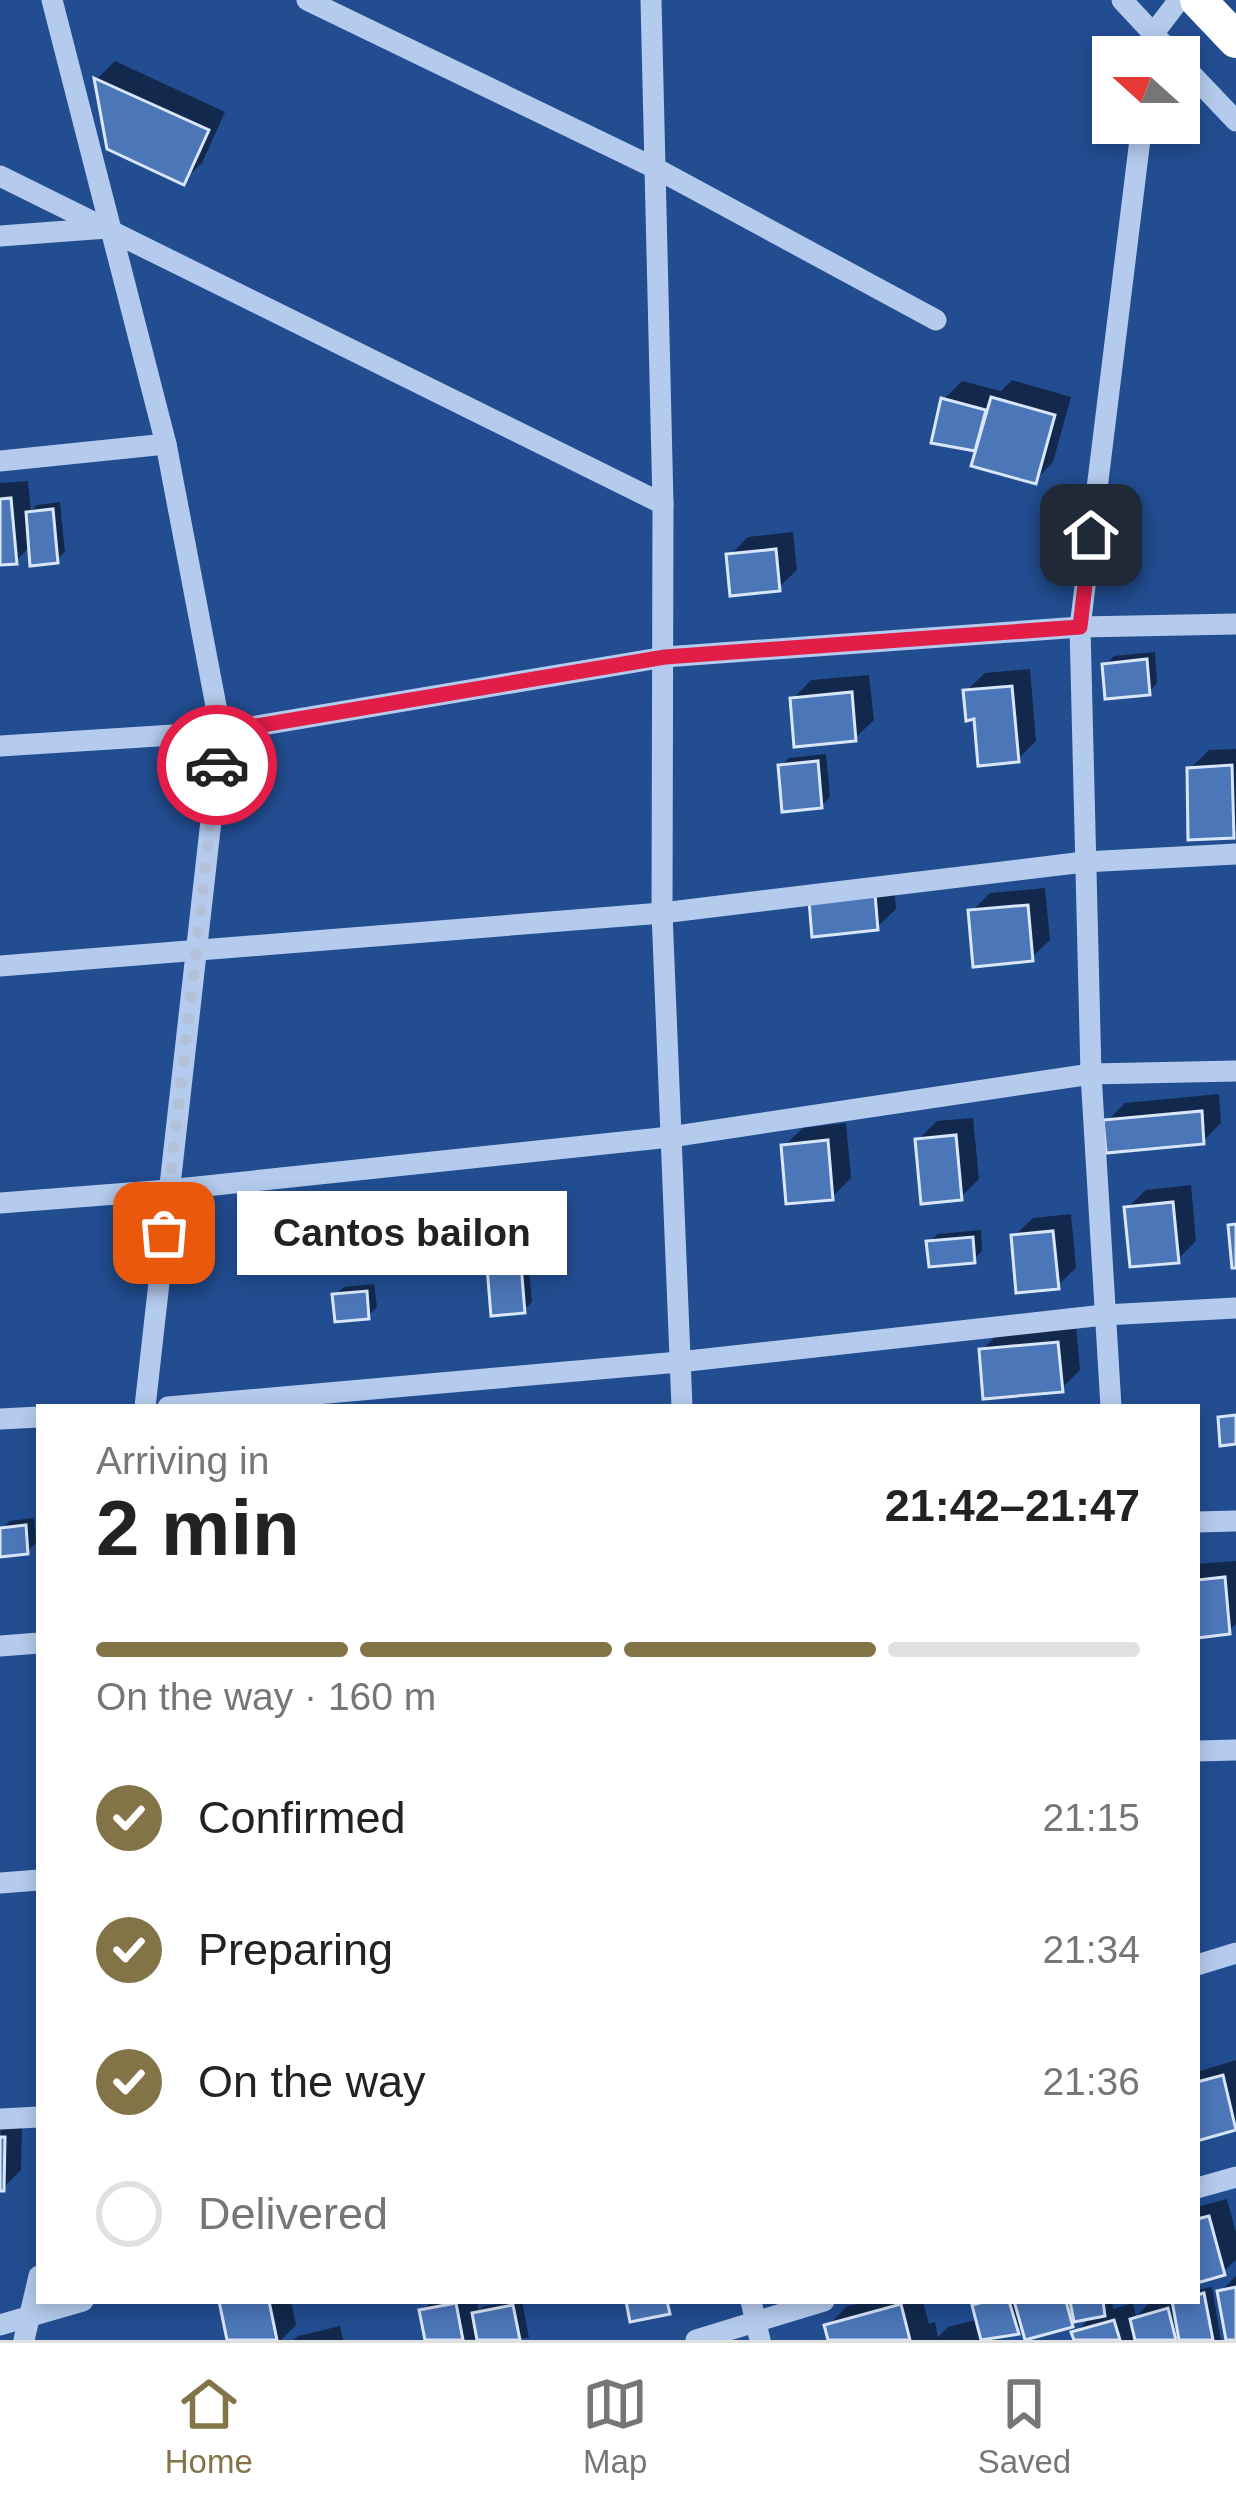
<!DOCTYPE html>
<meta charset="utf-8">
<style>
:root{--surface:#fff;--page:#f2f2f2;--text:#222;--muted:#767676;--line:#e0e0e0;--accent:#837448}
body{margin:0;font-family:Helvetica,sans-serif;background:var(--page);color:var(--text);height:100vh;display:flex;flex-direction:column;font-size:45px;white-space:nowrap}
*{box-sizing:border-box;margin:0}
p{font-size:39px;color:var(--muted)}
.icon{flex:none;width:66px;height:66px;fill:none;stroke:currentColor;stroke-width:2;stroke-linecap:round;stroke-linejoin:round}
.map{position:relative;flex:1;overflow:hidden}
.side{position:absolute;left:36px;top:1404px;width:1164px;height:900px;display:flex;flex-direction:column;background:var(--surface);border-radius:0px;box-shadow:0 6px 18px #0003}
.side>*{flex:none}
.needle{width:78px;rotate:291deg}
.fabs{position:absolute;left:1092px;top:36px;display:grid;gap:24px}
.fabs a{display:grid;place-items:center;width:108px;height:108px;border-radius:0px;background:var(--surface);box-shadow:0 6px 18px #0003;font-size:60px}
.pin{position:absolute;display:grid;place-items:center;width:102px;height:102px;color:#fff;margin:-51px;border-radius:24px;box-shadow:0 6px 18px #0006}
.courier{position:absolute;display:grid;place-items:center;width:120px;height:120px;margin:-60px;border:9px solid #e11d48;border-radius:50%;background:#fff;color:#222;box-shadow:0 3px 15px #0007}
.bubble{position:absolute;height:84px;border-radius:0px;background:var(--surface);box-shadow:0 6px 18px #0003;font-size:39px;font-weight:700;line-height:84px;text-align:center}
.head em{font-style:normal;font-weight:700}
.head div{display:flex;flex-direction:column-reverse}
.head{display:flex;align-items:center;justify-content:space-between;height:204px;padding:0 60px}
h1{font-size:78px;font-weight:700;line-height:90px}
.bar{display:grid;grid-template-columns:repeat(4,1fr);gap:18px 12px;align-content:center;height:144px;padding:0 60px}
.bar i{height:15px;border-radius:9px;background:var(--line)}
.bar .on{background:var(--accent)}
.bar p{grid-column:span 4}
ol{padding:0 60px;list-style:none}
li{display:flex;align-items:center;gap:36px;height:132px}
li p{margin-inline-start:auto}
li .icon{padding:12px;border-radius:50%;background:var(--accent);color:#fff;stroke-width:4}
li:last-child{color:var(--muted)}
li i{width:66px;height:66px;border:6px solid var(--line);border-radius:50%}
.tab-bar{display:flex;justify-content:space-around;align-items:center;height:168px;border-top:3px solid var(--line);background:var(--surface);font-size:33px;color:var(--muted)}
.tab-bar a{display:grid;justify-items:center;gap:6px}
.tab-bar .on{color:var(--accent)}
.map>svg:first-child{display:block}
.shadow{fill:#0007}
.building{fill:#4b76b8;stroke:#d9e6f9;stroke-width:3}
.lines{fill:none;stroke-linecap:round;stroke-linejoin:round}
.minor{stroke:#b4cbed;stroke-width:21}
.highway{stroke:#fff;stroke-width:36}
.done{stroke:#b2c1d8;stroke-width:12;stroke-dasharray:0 21.6}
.route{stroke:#e11d48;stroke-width:15}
</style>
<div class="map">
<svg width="1236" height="2340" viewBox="0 0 1236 2340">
<rect width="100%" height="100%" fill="#224d91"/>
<!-- shadow -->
<g class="shadow">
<polygon points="115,61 225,112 202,163 183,181 110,147 97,79"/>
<polygon points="1012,380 1071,397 1053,462 1035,481 979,449 935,441 944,399 962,381 1001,391"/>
<polygon points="28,481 31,511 37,505 60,502 65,552 56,560 31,545 16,561 0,562 0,483"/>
<polygon points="793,532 797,570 778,588 730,555 748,537"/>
<polygon points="1155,652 1157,683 1149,692 1105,665 1114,656"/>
<polygon points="1030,669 1036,741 1018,759 977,716 966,691 985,673"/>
<polygon points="869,675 874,720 855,738 793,699 811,680"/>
<polygon points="1236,749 1236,831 1233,835 1190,769 1209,750"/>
<polygon points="826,754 830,797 821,806 781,766 789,758"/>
<polygon points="893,877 896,909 877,927 830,883"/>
<polygon points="1045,888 1050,940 1031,958 971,912 990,893"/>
<polygon points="1219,1094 1221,1123 1203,1141 1107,1121 1125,1103"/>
<polygon points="973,1118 979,1179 960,1198 918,1140 937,1121"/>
<polygon points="846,1123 851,1178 832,1197 784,1146 803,1128"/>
<polygon points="1191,1185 1196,1241 1177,1260 1127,1208 1146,1190"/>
<polygon points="1071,1214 1076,1268 1057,1286 1014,1236 1033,1218"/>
<polygon points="981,1230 982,1251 973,1260 929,1242 938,1234"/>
<polygon points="528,1257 532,1302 524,1310 490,1268 498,1260"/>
<polygon points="374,1284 377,1307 368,1316 335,1295 344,1287"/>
<polygon points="1076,1325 1080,1370 1061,1389 982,1350 1000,1332"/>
<polygon points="34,1518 36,1543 27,1551 1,1529 10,1521"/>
<polygon points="1236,1561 1236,1624 1228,1631 1197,1635 1197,1564"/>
<polygon points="1236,2060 1236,2127 1197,2138 1197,2072"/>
<polygon points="0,2120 22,2120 21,2170 3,2188"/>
<polygon points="1227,2199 1236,2233 1236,2260 1223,2272 1197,2280 1197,2207"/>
<polygon points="1236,2276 1236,2340 1229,2340 1220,2292"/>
<polygon points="1212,2287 1221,2340 1077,2340 1075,2333 1092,2316 1077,2318 1071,2324 1024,2325 994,2340 832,2340 828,2326 846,2307 868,2301 923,2301 929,2324 935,2322 938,2337 948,2327 979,2319 976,2306 980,2301 1112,2301 1113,2309 1133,2303 1136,2317 1151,2301 1197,2301 1197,2290"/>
<polygon points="222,2301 291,2301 296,2325 281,2340 230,2340"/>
<polygon points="432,2301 477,2301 479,2311 484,2306 522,2301 529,2338 428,2340 422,2311"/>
<polygon points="340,2326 343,2340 293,2340 298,2336"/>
</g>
<!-- building -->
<g class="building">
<polygon points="94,78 209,130 184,185 107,149"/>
<polygon points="991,397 1055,415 1036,484 971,466"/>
<polygon points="941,398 986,410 975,451 931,443"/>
<polygon points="11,498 17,564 0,565 0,499"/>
<polygon points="53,509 58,563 30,566 26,512"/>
<polygon points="776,549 780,591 730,596 726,554"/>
<polygon points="1147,659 1150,695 1105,699 1102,664"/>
<polygon points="1012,686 1019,762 978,766 974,719 966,721 963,690"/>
<polygon points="852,692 856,741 794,747 790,698"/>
<polygon points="818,761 822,808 782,812 778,765"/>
<polygon points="1232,765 1234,838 1188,840 1187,768"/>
<polygon points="875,894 878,930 812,937 809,901"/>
<polygon points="1028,905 1033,961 973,967 968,910"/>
<polygon points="1202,1111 1204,1144 1106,1153 1103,1120"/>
<polygon points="956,1135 962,1200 921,1204 915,1139"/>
<polygon points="828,1140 833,1200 786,1204 781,1145"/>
<polygon points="1173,1202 1179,1263 1130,1267 1124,1207"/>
<polygon points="1236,1224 1236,1268 1232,1268 1228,1225"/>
<polygon points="1053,1231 1059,1289 1016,1293 1011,1235"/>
<polygon points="973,1237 975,1263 929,1267 926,1241"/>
<polygon points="521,1264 525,1313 491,1316 487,1267"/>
<polygon points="367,1291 369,1319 335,1322 332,1294"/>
<polygon points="1058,1342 1063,1392 983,1399 979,1349"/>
<polygon points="1236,1415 1236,1444 1220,1446 1218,1417"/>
<polygon points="26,1525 28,1554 0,1557 0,1528"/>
<polygon points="1225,1577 1230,1634 1197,1638 1197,1580"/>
<polygon points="1223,2075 1236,2130 1197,2141 1197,2082"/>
<polygon points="0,2137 5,2137 4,2191 0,2191"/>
<polygon points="1209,2216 1225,2275 1197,2283 1197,2219"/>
<polygon points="1236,2287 1236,2340 1226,2340 1217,2291"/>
<polygon points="1204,2293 1213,2340 1179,2340 1172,2301 1197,2301 1197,2295"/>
<polygon points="219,2301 269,2301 277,2340 227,2340"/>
<polygon points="626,2301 667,2301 670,2314 630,2322"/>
<polygon points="987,2301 1009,2301 1019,2334 981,2340 972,2305"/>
<polygon points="1014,2301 1066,2301 1073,2327 1025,2340"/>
<polygon points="1070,2301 1103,2301 1105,2316 1074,2322"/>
<polygon points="456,2303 463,2340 425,2340 419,2310"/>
<polygon points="901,2304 910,2340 828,2340 824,2325"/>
<polygon points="513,2305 520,2340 477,2340 472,2313"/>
<polygon points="1168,2308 1176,2340 1135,2340 1130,2319"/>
<polygon points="1114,2320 1120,2340 1074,2340 1071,2332"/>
</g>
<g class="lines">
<!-- minor -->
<g class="minor">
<polyline points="52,0 166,444 221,732 145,1407"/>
<polyline points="307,0 657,169 936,320"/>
<polyline points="651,0 663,504 662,913 682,1407"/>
<polyline points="1122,0 1175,57"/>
<polyline points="1150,57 1153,34 1179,0"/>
<polyline points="1179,61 1236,121"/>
<polyline points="0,176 663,504"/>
<polyline points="0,236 107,228"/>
<polyline points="0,461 166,444"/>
<polyline points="0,746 221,732 665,657 1080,627 1236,624"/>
<polyline points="0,966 662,913 1084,862 1236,854"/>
<polyline points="0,1203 168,1190 670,1137 1091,1074 1236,1071"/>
<polyline points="168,1407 679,1362 1104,1315 1236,1308"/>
<polyline points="1111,1407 1091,1074 1080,627 1142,123"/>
<polyline points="0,1419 39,1417"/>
<polyline points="1197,1522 1236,1521"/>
<polyline points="0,1646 39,1643"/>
<polyline points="1197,1751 1236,1750"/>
<polyline points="0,1883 39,1880"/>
<polyline points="1197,1965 1236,1953"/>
<polyline points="0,2119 39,2117"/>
<polyline points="1197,2188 1236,2177"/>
<polyline points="751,2301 760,2340"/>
<polyline points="0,2325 83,2301"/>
<polyline points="24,2340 39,2276"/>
<polyline points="696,2340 824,2301"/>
</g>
<!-- highway -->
<polyline class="highway" points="1198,0 1236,40"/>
</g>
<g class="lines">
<!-- done -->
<polyline class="done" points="164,1233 217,765"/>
<!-- route -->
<polyline class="route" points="217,765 220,732 665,657 1080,627 1091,535"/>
</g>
</svg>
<div class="fabs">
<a><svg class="needle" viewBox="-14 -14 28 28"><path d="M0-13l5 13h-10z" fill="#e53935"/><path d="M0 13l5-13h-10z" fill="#767676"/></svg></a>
</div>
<div class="pin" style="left:164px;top:1233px;background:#ea580c"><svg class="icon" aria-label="bag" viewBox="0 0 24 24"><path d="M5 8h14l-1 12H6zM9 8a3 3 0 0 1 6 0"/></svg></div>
<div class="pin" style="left:1091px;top:535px;background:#1f2937"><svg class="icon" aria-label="home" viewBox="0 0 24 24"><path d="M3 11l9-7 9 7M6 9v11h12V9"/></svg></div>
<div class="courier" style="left:217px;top:765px"><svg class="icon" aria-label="car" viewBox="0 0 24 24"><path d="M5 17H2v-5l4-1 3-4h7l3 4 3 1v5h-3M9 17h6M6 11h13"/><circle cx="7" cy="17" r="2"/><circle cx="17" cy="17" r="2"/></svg></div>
<div class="bubble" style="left:237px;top:1191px;width:330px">Cantos bailon</div>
<section class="side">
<div class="head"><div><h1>2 min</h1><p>Arriving in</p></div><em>21:42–21:47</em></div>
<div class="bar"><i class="on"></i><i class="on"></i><i class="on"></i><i></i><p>On the way · 160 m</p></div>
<ol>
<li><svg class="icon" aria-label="check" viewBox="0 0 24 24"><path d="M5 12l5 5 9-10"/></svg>Confirmed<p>21:15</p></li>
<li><svg class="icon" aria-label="check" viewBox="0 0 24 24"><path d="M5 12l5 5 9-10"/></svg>Preparing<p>21:34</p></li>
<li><svg class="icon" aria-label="check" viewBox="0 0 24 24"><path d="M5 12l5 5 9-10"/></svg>On the way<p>21:36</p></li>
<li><i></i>Delivered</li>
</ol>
</section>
</div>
<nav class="tab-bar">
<a class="on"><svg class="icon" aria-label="home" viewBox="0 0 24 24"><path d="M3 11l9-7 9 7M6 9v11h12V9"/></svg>Home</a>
<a><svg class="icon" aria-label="map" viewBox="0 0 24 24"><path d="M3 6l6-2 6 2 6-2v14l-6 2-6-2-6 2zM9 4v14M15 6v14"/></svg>Map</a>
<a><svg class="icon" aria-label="saved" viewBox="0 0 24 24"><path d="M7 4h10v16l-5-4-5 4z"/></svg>Saved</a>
</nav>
